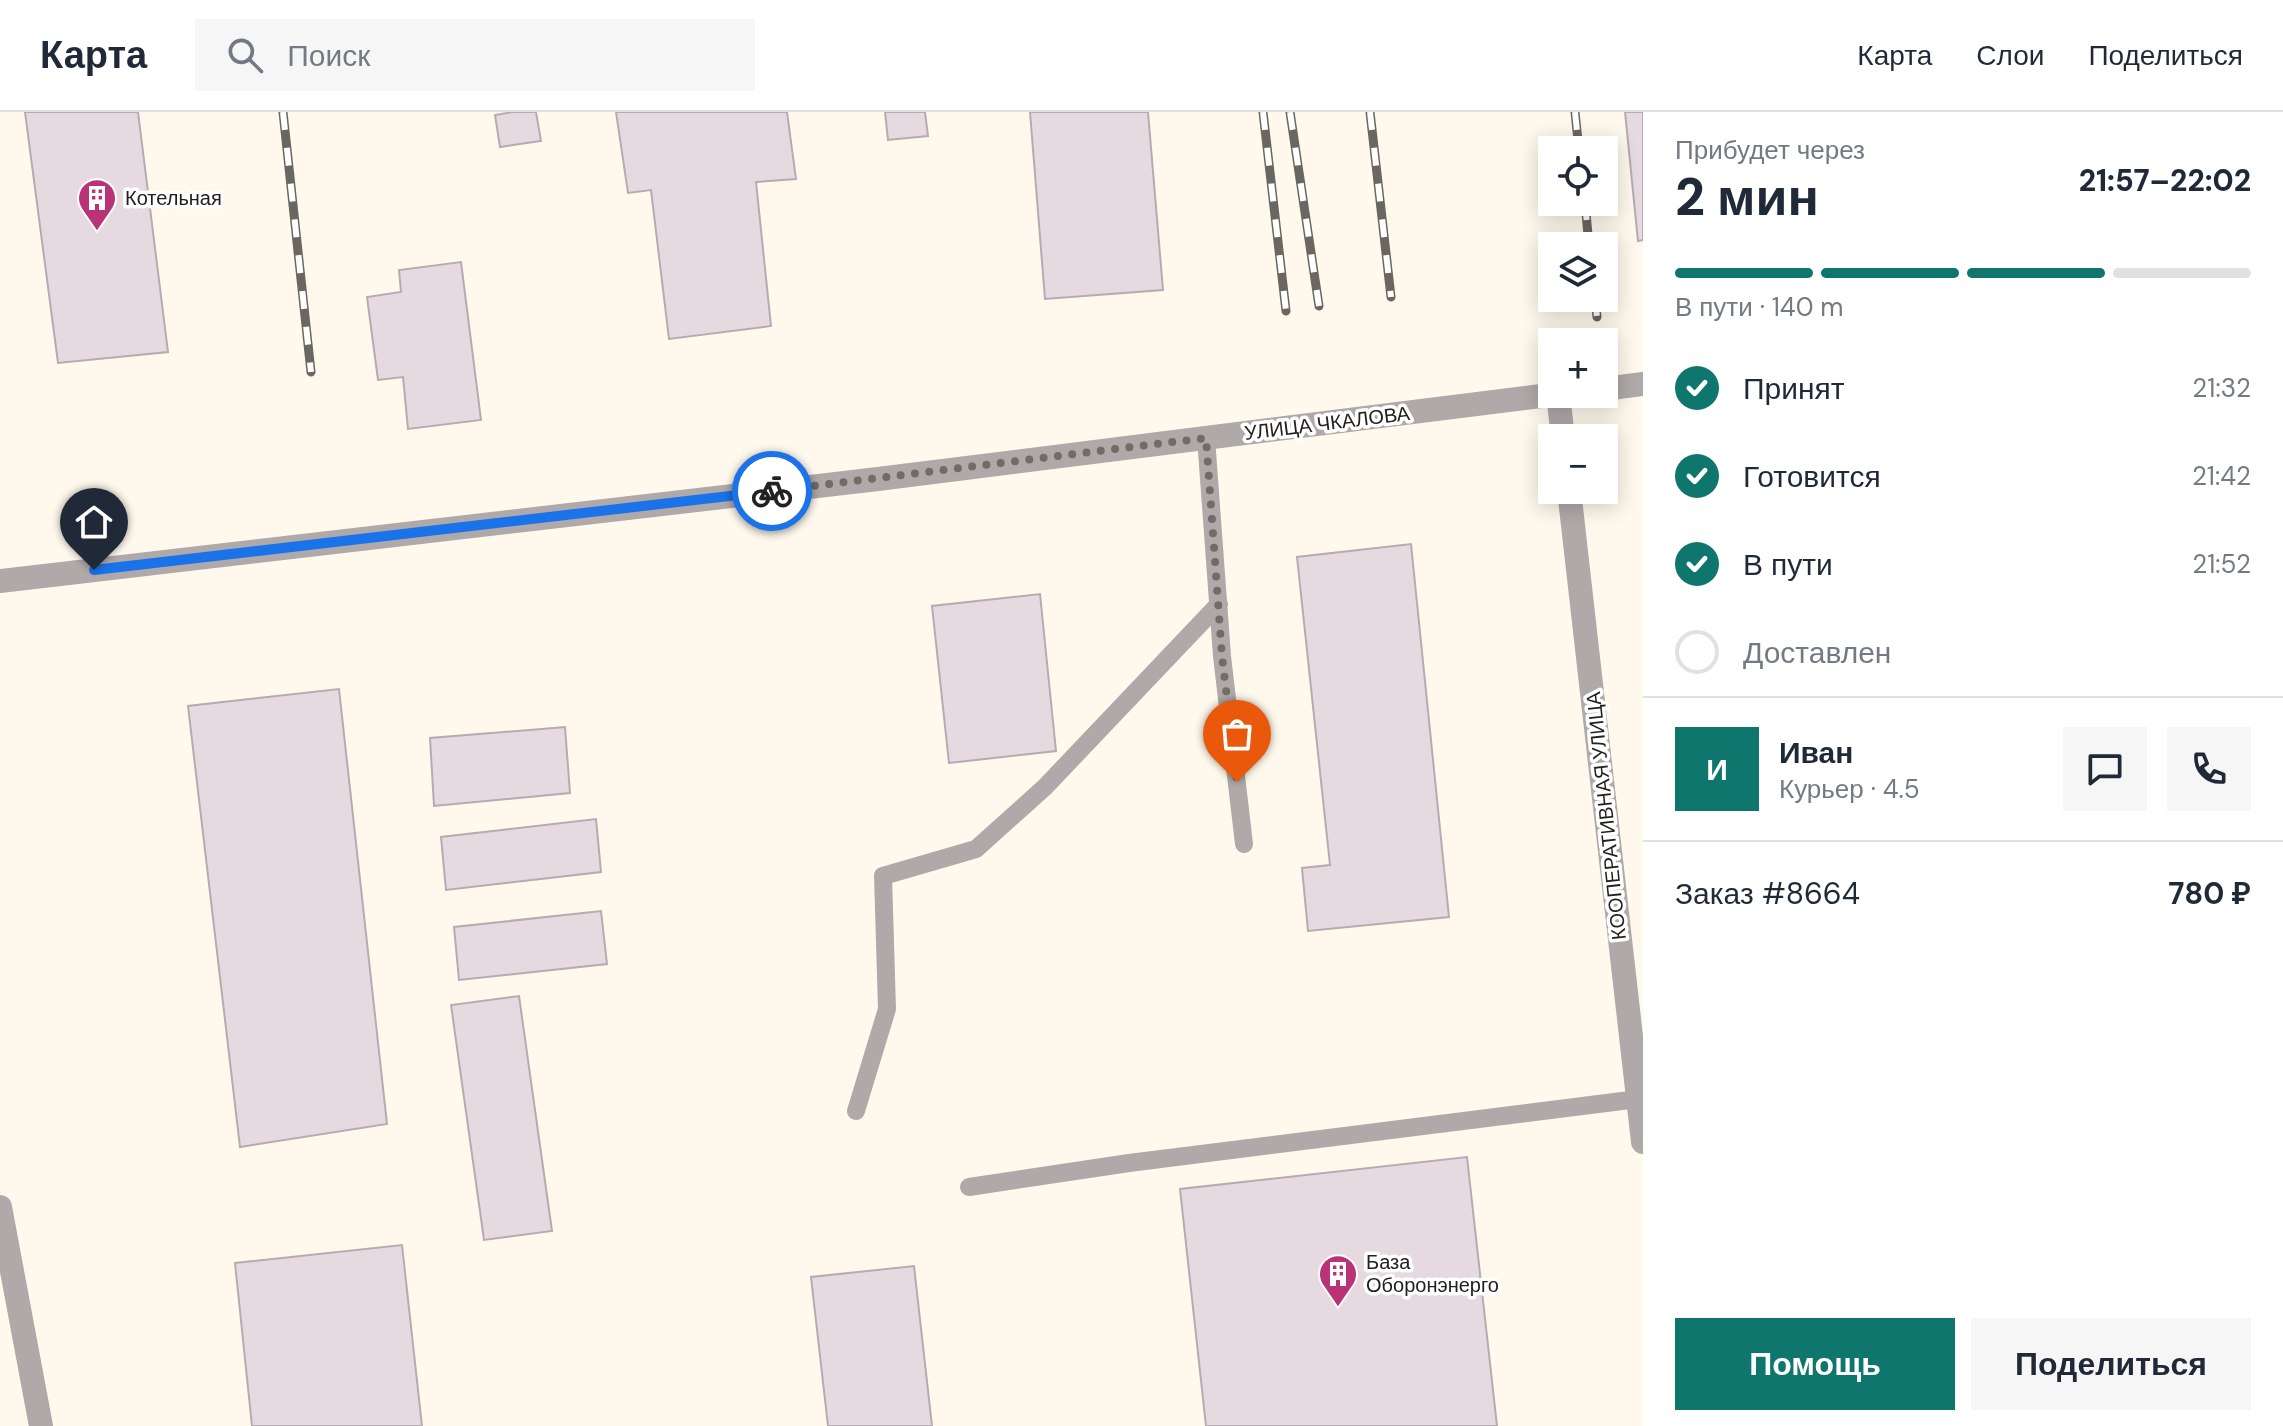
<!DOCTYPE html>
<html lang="ru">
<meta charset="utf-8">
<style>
:root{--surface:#fff;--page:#f6f6f7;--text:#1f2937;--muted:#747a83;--line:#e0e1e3;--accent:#0f766e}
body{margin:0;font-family:"DM Sans",sans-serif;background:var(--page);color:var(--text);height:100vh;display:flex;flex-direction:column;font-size:30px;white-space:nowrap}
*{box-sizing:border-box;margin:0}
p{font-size:26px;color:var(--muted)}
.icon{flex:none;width:44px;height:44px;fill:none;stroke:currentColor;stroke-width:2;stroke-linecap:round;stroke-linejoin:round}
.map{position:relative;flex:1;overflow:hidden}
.details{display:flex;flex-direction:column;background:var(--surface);width:640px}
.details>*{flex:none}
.buttons{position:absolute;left:1538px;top:24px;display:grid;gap:16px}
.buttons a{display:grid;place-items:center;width:80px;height:80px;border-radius:0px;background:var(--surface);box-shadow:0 4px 20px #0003;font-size:40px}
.pin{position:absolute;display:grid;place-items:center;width:68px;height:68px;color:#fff;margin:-82px -34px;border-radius:50% 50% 50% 0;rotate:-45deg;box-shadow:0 0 8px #0007}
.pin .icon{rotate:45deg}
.courier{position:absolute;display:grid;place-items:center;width:80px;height:80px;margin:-40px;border:6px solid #1a73e8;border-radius:50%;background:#fff;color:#222;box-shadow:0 2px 10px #0007}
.overview em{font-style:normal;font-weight:800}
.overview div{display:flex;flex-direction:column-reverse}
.overview{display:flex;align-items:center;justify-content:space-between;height:136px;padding:0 32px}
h1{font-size:52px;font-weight:800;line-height:60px}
.bar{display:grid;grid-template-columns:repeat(4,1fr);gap:12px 8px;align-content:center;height:96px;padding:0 32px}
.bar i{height:10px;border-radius:6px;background:var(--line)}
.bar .on{background:var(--accent)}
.bar p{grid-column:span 4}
.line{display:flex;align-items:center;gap:20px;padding:0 32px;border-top:2px solid var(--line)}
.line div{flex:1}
.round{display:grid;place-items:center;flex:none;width:84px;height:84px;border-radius:0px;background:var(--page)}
ol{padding:0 32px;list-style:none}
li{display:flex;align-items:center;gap:24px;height:88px}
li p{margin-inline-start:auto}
li .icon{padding:8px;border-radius:50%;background:var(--accent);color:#fff;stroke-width:4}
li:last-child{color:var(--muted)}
li i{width:44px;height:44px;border:4px solid var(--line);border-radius:50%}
.primary-button{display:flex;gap:16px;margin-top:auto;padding:16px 32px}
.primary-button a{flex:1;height:92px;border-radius:0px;background:var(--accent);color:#fff;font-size:32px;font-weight:800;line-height:92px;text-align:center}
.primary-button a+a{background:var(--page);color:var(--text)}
header{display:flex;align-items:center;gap:48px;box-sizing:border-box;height:112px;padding:0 40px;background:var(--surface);border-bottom:2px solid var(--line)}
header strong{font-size:38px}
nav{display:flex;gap:44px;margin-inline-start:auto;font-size:28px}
.search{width:560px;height:72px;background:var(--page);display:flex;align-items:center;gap:20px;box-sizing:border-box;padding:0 28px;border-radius:0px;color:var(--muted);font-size:30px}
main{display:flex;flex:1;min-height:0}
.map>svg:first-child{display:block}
.building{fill:#e6d9e0;stroke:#b7abb1;stroke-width:2}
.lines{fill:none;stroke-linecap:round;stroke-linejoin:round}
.lane{stroke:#b0a9a9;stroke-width:18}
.street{stroke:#b0a9a9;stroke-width:24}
.rail-casing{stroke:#6a6760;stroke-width:9}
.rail{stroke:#fff;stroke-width:6;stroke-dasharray:18;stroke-linecap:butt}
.done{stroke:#706d66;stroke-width:8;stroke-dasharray:0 14.4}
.route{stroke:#1a73e8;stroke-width:10}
.labels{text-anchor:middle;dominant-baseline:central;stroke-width:7;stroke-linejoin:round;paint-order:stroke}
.poi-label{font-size:20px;fill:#23211d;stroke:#fff;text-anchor:start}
.street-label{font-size:20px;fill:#23211d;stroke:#fff}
</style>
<header>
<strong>Карта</strong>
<div class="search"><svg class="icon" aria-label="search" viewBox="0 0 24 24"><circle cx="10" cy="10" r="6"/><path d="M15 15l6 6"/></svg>Поиск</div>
<nav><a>Карта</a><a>Слои</a><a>Поделиться</a></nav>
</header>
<main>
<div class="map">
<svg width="1643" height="1314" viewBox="0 0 1643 1314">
<rect width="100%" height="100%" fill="#fff9ed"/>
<!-- building -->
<g class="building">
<polygon points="25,0 138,0 168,240 58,251"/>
<polygon points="513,0 536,0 541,29 500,35 495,3"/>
<polygon points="616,0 787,0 796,67 756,70 771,214 669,227 651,78 628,81"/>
<polygon points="885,0 925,0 928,24 888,28"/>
<polygon points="1030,0 1148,0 1163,178 1045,187"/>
<polygon points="1625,0 1643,0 1643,128 1638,129"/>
<polygon points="461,150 481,308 408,317 403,265 378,268 367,185 401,180 399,158"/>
<polygon points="1411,432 1449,805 1308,819 1302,756 1330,753 1297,445"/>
<polygon points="1040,482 1056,639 949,651 932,494"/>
<polygon points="339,577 387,1012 240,1035 188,594"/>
<polygon points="565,615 570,681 434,694 430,626"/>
<polygon points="596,707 601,760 446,778 441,725"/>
<polygon points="601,799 607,852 459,868 454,815"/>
<polygon points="519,884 552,1119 484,1128 451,893"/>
<polygon points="1467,1045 1497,1314 1206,1314 1180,1077"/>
<polygon points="402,1133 422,1314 252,1314 235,1151"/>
<polygon points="914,1154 932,1314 828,1314 811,1165"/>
</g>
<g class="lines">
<!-- lane -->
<g class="lane">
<polyline points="1206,326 1222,544 1244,732"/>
<polyline points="856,999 887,897 883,764 976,737 1045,675 1219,492"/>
<polyline points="969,1075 1129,1051 1638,987"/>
</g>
<!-- street -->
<g class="street">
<polyline points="1604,277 1643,272"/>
<polyline points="1558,282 1563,326"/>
<polyline points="1569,378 1643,1030"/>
<polyline points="0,469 878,367 1557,282"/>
<polyline points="0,1095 41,1314"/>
</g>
<defs>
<g id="rail">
<polyline points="283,0 311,260"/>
<polyline points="1263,0 1286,199"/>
<polyline points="1290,0 1319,194"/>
<polyline points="1370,0 1391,185"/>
<polyline points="1575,0 1579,38"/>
<polyline points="1585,90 1589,134"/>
<polyline points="1595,186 1597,205"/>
</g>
</defs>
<!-- rail casing -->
<use href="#rail" class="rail-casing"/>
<!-- rail -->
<use href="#rail" class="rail"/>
</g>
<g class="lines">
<!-- done -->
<polyline class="done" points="772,379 1206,326 1222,544 1237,670"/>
<!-- route -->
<polyline class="route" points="94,458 772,379"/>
</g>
<!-- icons -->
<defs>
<symbol id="building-pin" viewBox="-11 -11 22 30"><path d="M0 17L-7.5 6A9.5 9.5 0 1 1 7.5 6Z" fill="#b93376" stroke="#fff"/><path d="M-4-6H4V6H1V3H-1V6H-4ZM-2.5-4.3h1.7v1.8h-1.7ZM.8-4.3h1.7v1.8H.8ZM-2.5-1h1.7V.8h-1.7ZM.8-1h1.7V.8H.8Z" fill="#fff"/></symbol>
</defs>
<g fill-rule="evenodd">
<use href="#building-pin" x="75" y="64" width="44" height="60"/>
<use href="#building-pin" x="1316" y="1140" width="44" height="60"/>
</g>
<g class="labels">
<!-- poi labels -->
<g class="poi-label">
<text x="125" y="86">Котельная</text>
<text x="1366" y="1150">База<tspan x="1366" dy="23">Оборонэнерго</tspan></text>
</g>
<!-- street labels -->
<g class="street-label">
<text transform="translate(1327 311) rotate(-7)">УЛИЦА ЧКАЛОВА</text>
<text transform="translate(1606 704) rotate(-96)">КООПЕРАТИВНАЯ УЛИЦА</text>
</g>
</g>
</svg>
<div class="buttons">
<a><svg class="icon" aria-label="locate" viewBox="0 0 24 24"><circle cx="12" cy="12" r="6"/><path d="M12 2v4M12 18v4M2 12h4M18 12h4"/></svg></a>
<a><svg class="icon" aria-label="layers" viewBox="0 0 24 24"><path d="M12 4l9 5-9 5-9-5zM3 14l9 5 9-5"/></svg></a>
<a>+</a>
<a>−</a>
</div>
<div class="pin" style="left:1237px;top:670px;background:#ea580c"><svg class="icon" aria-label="bag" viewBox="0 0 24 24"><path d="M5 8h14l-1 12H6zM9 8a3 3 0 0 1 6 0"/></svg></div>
<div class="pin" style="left:94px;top:458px;background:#1f2937"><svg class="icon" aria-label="home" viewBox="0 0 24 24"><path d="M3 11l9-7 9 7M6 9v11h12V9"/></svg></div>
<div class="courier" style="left:772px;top:379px"><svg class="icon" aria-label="bike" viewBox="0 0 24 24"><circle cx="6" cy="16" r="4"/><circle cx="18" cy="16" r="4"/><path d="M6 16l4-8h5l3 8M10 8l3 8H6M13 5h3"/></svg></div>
</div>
<section class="details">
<div class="overview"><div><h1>2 мин</h1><p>Прибудет через</p></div><em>21:57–22:02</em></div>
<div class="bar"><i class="on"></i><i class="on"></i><i class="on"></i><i></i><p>В пути · 140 m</p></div>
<ol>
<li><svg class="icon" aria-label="check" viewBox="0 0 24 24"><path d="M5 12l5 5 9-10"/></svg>Принят<p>21:32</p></li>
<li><svg class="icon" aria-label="check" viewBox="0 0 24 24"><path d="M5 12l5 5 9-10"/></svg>Готовится<p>21:42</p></li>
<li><svg class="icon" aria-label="check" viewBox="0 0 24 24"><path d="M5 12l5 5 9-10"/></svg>В пути<p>21:52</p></li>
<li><i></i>Доставлен</li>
</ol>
<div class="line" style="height:144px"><b class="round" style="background:var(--accent);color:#fff">И</b><div><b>Иван</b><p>Курьер · 4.5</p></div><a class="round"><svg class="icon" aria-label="chat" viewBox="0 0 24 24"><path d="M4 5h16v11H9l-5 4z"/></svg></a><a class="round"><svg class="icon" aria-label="phone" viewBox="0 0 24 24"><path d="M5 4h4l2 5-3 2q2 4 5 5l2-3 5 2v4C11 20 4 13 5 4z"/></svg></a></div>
<div class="line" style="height:104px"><div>Заказ #8664</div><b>780 ₽</b></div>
<div class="primary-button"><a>Помощь</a><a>Поделиться</a></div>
</section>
</main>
